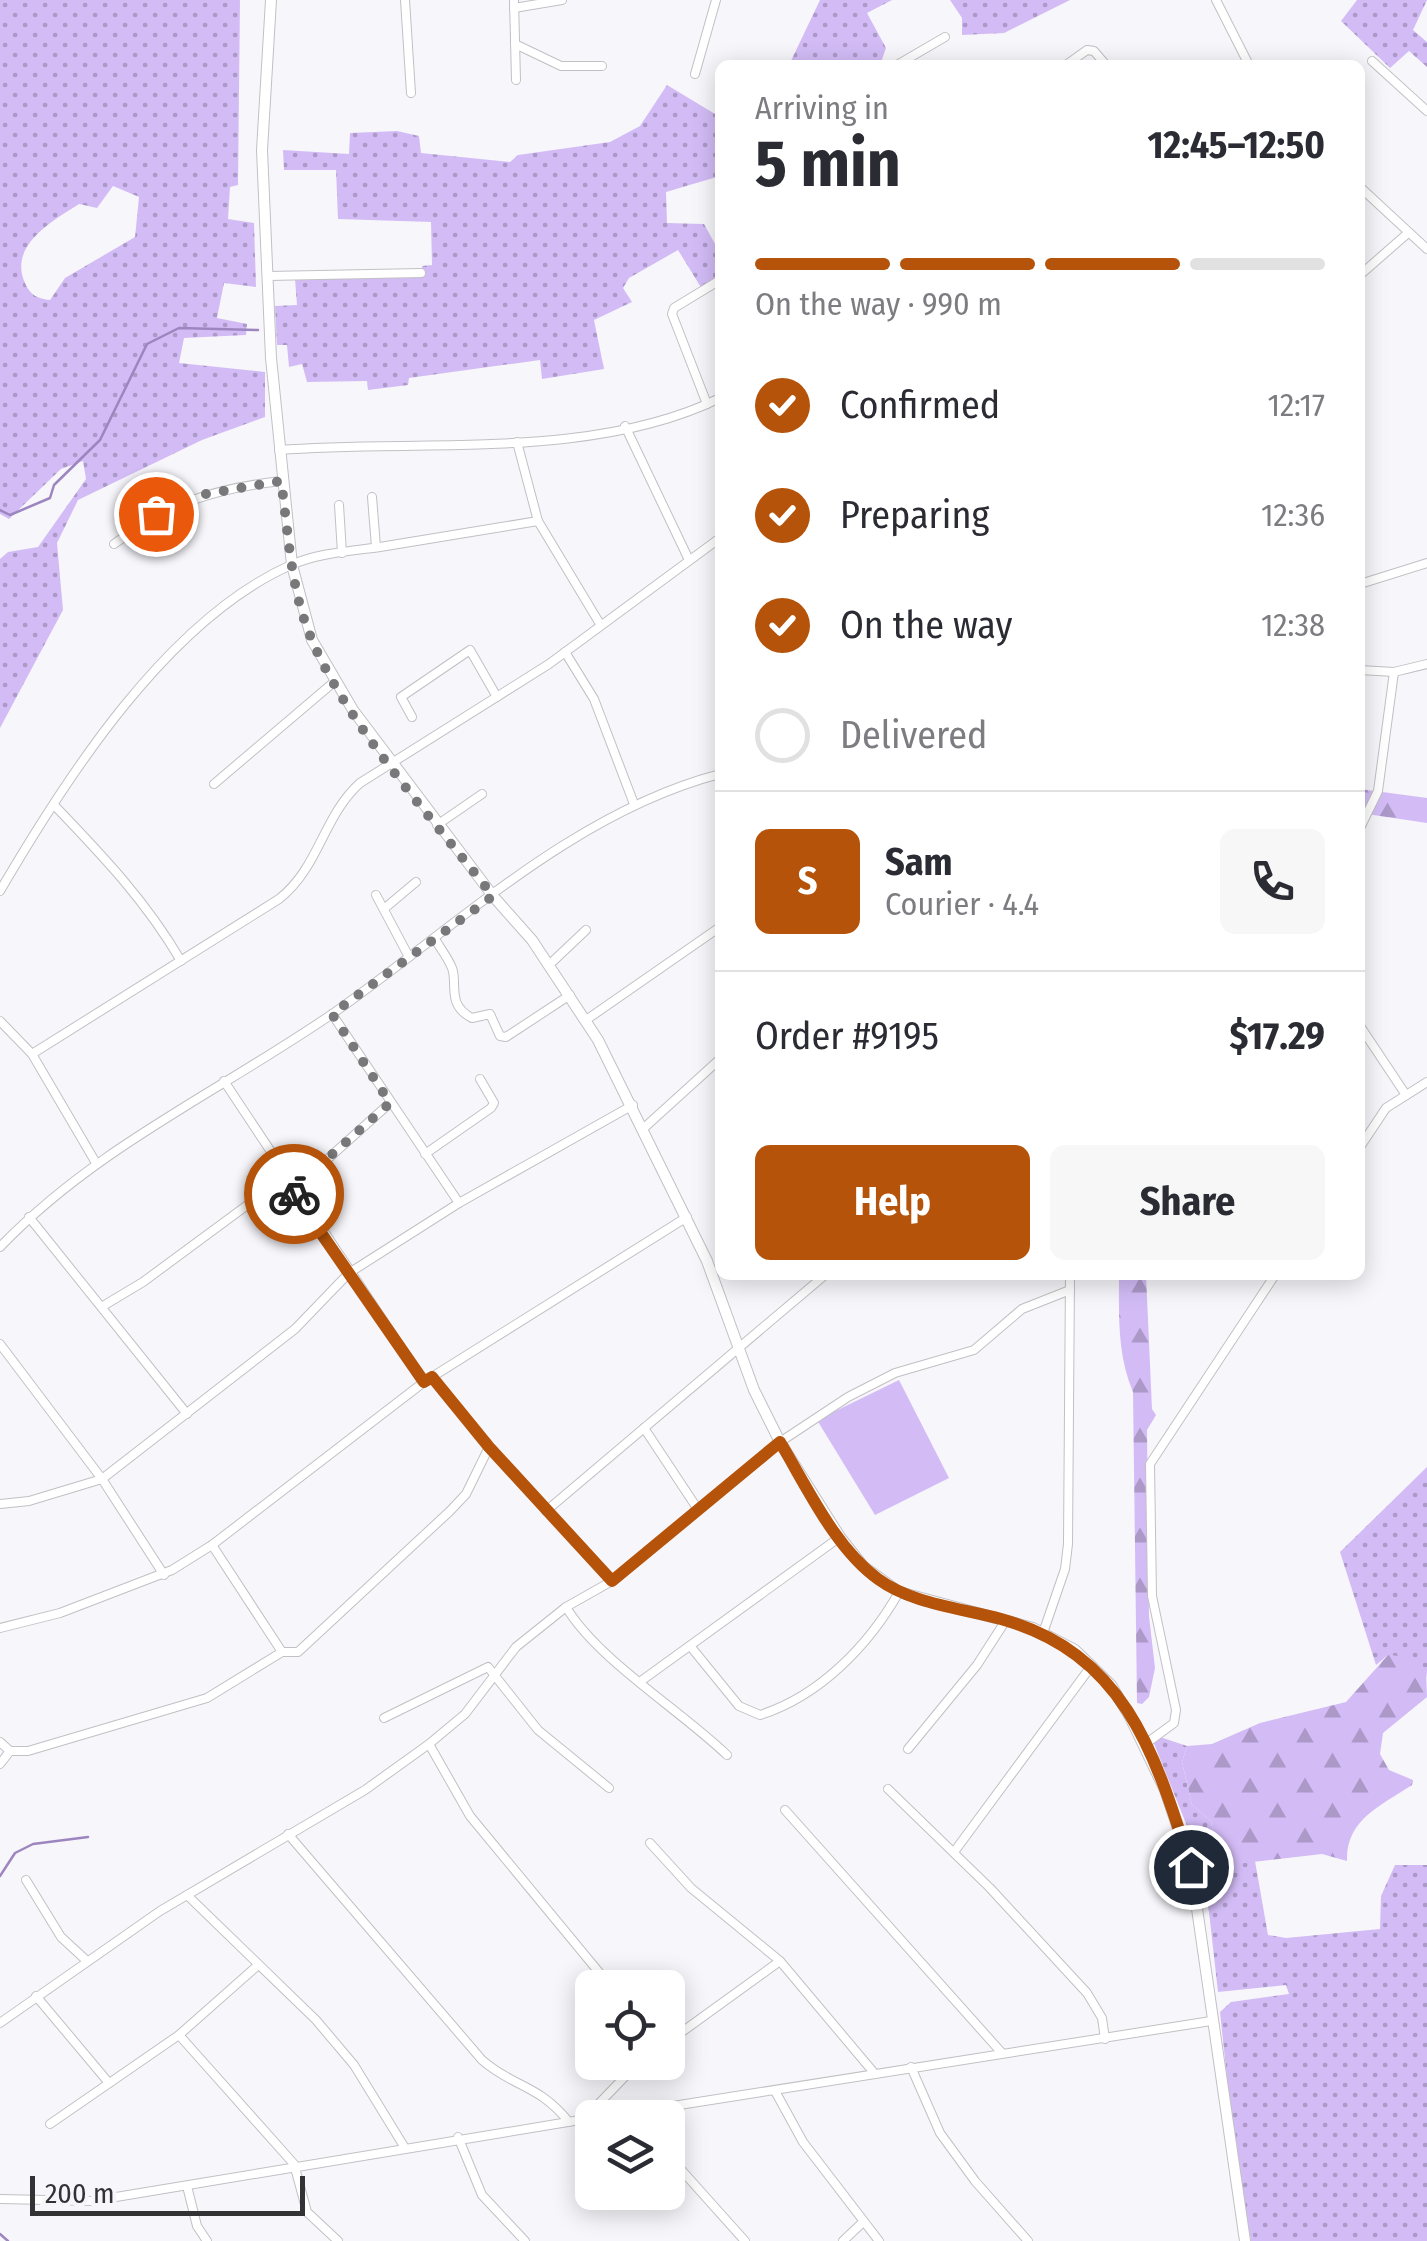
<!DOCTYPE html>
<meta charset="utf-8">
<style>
:root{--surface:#fff;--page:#f7f7f7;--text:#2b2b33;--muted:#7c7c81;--line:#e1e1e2;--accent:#b45309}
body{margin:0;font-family:"Fira Sans Condensed",sans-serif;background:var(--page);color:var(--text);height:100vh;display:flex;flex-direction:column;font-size:38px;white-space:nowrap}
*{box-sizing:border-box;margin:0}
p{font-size:32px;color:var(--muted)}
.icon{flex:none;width:55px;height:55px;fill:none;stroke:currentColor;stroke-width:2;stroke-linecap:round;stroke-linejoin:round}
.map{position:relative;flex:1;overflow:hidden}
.drawer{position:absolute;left:715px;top:60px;width:650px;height:1220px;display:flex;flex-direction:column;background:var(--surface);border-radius:15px;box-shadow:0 5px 25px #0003}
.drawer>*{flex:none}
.buttons{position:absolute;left:575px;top:1970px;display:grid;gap:20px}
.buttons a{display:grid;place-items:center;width:110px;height:110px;border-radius:15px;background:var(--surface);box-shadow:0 5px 25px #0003;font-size:50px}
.scale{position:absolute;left:30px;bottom:25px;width:275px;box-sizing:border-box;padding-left:10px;border:5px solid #333234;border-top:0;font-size:28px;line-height:35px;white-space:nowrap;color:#333234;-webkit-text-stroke:8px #f7f6fb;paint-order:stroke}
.pin{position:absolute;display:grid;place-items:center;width:85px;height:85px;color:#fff;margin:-42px;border:5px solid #fff;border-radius:50%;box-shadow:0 2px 10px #0007}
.courier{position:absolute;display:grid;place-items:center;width:100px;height:100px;margin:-50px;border:8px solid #b45309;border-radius:50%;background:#fff;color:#222;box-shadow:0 2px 12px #0007}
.summary em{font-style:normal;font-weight:700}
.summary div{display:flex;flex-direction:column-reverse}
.summary{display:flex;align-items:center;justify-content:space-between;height:170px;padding:0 40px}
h1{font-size:65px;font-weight:700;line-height:75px}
.bar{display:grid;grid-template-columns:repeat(4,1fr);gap:15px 10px;align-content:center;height:120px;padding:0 40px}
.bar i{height:12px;border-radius:8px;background:var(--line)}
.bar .on{background:var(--accent)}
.bar p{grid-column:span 4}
.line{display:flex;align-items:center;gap:25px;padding:0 40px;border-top:2px solid var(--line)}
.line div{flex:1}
.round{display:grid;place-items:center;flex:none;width:105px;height:105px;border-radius:15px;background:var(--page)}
ol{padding:0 40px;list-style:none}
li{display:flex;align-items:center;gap:30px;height:110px}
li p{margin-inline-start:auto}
li .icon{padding:10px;border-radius:50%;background:var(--accent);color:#fff;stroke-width:4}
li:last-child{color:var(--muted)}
li i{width:55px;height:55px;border:5px solid var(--line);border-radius:50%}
.action{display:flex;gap:20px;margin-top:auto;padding:20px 40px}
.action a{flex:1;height:115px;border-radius:15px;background:var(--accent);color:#fff;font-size:40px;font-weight:700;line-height:115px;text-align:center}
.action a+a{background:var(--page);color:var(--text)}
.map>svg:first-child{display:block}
.grass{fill:url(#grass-dots);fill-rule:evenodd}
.forest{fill:url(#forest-firs)}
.pitch{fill:#d3bcf6}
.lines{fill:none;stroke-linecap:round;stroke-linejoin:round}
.stream{stroke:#9d86bf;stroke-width:2.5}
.street-casing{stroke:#c1c0c4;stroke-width:10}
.secondary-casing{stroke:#c1c0c4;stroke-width:12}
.street{stroke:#fff;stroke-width:8}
.secondary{stroke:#fff;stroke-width:10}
.done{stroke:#78777a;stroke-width:10;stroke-dasharray:0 18}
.route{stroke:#b45309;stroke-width:12}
</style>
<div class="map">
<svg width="1427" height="2241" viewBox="0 0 1427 2241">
<defs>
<pattern id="grass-dots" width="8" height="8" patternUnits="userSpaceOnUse" patternTransform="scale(2.5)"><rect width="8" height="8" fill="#d3bcf6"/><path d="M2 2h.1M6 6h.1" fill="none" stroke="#ac99c8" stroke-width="1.8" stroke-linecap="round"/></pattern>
<pattern id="forest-firs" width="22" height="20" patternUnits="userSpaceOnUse" patternTransform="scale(2.5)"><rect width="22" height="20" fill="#d3bcf6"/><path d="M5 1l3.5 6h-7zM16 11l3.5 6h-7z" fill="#ac99c8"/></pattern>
</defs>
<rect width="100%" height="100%" fill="#f7f6fb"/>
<!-- grass -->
<g class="grass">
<path d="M 0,0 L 240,0 L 238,185 L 230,187 L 228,219 L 254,223 L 256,287 L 224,283 L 217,318 L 247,324 L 246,335 L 184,338 L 179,363 L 265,372 L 265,417 L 202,440 L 78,500 L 57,543 L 63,610 L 0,728 L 0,559 L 8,552 L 38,547 L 86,479 L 83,461 L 61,469 L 9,519 L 0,514 ZM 113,186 L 139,197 L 135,237 L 65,278 L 50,300 C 38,299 30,295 25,283 C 8,246 52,221 79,204 L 97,208 Z"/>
<polygon points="820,0 892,0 867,13 886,48 880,65 789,65"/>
<polygon points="950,0 1070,0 1004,33 962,35 962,18"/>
<polygon points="1357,0 1427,0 1413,30 1427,42 1427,67 1409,51 1390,68 1341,21"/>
<polygon points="667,85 720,117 720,176 666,192 667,223 704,224 720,253 720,276 702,289 678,250 629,278 623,288 632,302 594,320 604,369 542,379 540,360 409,378 408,385 368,390 367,381 307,382 302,364 289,367 287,345 277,345 275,306 297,305 295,279 422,276 422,266 432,265 431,222 338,219 336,170 284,170 283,150 349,154 350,133 397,131 419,136 421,153 510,162 518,155 610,142 640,126"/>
<polygon points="1427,1467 1427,1678 1426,1672 1388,1655 1376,1665 1340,1552"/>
<polygon points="1160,1737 1187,1746 1182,1762 1192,1805 1211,1821 1219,1865 1255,1861 1268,1935 1286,1938 1380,1929 1381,1896 1395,1865 1427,1865 1427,2241 1251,2241 1234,2144 1220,2012 1231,2002 1289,1994 1286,1985 1218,1992 1209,1912 1193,1841 1153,1741"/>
</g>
<!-- forest -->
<g class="forest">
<polygon points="1360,789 1427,798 1427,823 1360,813"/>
<path d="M 1119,1275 L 1146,1275 L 1152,1409 L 1156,1415 L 1147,1430 L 1149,1616 L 1155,1668 L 1149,1697 L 1142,1704 L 1137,1703 L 1133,1392 C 1117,1354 1119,1316 1119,1275 Z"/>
<path d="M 1388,1655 L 1409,1657 L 1426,1672 L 1427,1697 L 1383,1733 L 1380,1754 L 1389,1770 L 1413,1780 L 1412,1785 C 1380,1806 1346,1820 1347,1861 L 1322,1854 L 1219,1866 L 1211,1821 L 1192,1805 L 1182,1762 L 1187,1746 L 1212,1744 L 1260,1723 L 1346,1702 Z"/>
</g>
<!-- pitch -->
<polygon class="pitch" points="899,1380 949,1478 875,1515 817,1420"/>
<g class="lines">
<!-- stream -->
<g class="stream">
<polyline points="0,510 10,515 50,498 54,485 100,440 147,344 179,328 258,330"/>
<polyline points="0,1876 15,1853 33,1844 88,1837"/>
<polyline points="0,2234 8,2241"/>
</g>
<defs>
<g id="street">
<polyline points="405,0 411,93"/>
<polyline points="514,0 516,80"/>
<polyline points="1216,0 1249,65"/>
<polyline points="514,8 562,0"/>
<polyline points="515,44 561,66 602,66"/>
<polyline points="1372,61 1427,111"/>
<polyline points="897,65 945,37"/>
<polyline points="1066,65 1087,50 1094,51 1106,65"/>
<polyline points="695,74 716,0"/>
<polyline points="1360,187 1427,249"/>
<polyline points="1360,275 1408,233"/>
<polyline points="268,276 421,273"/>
<polyline points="707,404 672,314 674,308 720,280"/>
<polyline points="625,426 689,560"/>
<polyline points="517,442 538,521 600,624"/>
<path d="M 279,450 C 418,439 592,461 720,398"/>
<polyline points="372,497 376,547"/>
<polyline points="339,505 342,553"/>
<path d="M 114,544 C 170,503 212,489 281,481"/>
<polyline points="1360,584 1427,563"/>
<polyline points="565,652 594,699 634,804"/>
<polyline points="1360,670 1394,672 1427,664"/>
<polyline points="412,717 401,697 470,650 497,697"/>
<polyline points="214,784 334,682"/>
<path d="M 54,805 C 102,855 146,901 181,961"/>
<polyline points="437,825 482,794"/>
<polyline points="1360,828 1378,791 1394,672"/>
<path d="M 0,891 C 66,778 167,620 291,565 C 318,553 351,551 380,547 C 433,538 485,530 538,521"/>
<polyline points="376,895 409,957"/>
<polyline points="385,908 416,882"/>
<path d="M 435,939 C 440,948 448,958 452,968 C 458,983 446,1005 472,1018 L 490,1014 L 500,1036 L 506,1037 L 570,995"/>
<polyline points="549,965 586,930"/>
<polyline points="332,1014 459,1203"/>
<polyline points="586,1020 720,927"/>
<polyline points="0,1021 32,1054 96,1163"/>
<polyline points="1360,1026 1406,1095"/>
<path d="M 32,1054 L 279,899 C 319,868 323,816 360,783 L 549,664 L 720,538"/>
<polyline points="224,1081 424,1382"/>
<polyline points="645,1127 720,1059"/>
<polyline points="1360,1147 1386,1108 1427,1082"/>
<polyline points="425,1154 491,1108 494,1103 480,1079"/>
<polyline points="292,1191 390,1103"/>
<polyline points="29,1217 187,1414"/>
<path d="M 0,1247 C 97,1146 221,1091 335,1012 C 456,927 574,812 720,774"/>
<polyline points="103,1306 143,1282 284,1178"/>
<polyline points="0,1344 102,1479 164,1575"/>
<polyline points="432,1377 489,1447 612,1581"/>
<polyline points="644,1428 697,1508"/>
<polyline points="0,1504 29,1501 102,1479 295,1329 349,1273 459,1203 633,1105"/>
<polyline points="546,1511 825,1275"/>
<polyline points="212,1545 282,1652"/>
<path d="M 566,1607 C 598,1660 679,1709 727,1755"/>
<polyline points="0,1628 60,1613 172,1570 212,1545 424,1382 687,1217"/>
<polyline points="1043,1633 1065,1569 1068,1544 1070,1275"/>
<path d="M 691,1647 L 739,1706 L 760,1715 C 820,1696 869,1645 899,1592"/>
<polyline points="641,1681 840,1537"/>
<polyline points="384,1718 488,1667 538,1730 609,1788"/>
<polyline points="0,1742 10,1751 28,1751 207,1698 282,1652 298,1652 450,1511 466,1494 489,1447"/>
<polyline points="429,1744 470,1816 612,1988"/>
<polyline points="1144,1745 1174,1723 1176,1710 1152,1596 1150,1464 1275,1275"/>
<polyline points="908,1749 977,1665 1006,1620"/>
<polyline points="0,1764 10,1751"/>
<polyline points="888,1789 990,1888 1087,1993 1102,2018 1105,2039"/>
<polyline points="785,1810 1001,2052"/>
<path d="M 288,1834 L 482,2060 C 514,2088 537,2083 569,2122"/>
<polyline points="650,1843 691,1888 780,1961 875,2074"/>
<polyline points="954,1852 1092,1665"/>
<polyline points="26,1880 61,1937 87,1961"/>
<polyline points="187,1895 316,2020 354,2065 405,2148"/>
<polyline points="36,1996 109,2083"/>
<polyline points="0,2023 160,1911 365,1790 429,1744 465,1714 516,1647 566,1607 612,1581 780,1442 848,1397 895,1373 974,1350 1022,1309 1070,1290"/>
<polyline points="179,2035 294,2164 307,2212 338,2241"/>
<polyline points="668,2042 780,1961"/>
<polyline points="911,2067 940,2133 975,2181 1028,2241"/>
<polyline points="775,2091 803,2142 879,2241"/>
<polyline points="597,2118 1211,2021"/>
<polyline points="584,2119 639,2062"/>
<polyline points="50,2124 179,2035 257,1966"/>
<polyline points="458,2137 482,2195 525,2241"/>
<polyline points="668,2155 745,2241"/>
<polyline points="187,2186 197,2226 207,2241"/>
<polyline points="0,2199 92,2201 592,2118"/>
<polyline points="843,2241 862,2223"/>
</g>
<polyline id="secondary" points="271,0 262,150 271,358 292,565 312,640 353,710 493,896 532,940 598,1040 707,1261 754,1390 780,1442 840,1537 863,1566 899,1592 1033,1628 1075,1650 1111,1685 1130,1717 1165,1790 1191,1867 1245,2241"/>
</defs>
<!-- street casing -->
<use href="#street" class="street-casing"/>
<!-- secondary casing -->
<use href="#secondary" class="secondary-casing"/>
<!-- street -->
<use href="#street" class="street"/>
<!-- secondary -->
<use href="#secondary" class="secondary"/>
</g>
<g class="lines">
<!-- done -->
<path class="done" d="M 156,514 L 200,495 L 281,481 C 288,529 290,580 306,625 C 339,717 432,818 493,896 L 332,1014 L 390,1103 L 292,1190 L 294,1194"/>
<!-- route -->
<path class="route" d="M 294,1194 L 424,1382 L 432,1377 L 489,1447 L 612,1581 L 780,1442 C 807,1487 835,1548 878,1579 C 912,1604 961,1608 1001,1619 C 1126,1654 1155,1754 1191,1867"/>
</g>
</svg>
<div class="buttons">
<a><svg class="icon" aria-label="locate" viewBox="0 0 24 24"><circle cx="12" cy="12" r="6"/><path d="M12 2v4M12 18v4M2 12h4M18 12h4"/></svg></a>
<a><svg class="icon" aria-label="layers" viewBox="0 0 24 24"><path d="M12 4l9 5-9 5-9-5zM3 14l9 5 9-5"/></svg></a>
</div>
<div class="scale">200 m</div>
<div class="pin" style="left:156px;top:514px;background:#ea580c"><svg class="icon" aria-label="bag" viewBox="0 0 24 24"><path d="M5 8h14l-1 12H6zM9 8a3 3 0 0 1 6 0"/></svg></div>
<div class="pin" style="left:1191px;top:1867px;background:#1f2937"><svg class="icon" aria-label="home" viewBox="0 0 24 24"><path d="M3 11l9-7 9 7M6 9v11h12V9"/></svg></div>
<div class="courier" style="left:294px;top:1194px"><svg class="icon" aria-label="bike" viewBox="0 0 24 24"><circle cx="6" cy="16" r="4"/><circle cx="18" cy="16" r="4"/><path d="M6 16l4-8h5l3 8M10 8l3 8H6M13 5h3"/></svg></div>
<section class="drawer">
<div class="summary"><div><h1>5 min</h1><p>Arriving in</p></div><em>12:45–12:50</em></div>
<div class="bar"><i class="on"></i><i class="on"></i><i class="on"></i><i></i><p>On the way · 990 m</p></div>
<ol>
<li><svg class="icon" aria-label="check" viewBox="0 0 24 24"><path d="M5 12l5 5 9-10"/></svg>Confirmed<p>12:17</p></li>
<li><svg class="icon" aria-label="check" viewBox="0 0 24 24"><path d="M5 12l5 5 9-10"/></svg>Preparing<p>12:36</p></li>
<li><svg class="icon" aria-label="check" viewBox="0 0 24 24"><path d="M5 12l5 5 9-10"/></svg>On the way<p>12:38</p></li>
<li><i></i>Delivered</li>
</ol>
<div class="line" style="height:180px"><b class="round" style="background:var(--accent);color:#fff">S</b><div><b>Sam</b><p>Courier · 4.4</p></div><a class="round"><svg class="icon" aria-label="phone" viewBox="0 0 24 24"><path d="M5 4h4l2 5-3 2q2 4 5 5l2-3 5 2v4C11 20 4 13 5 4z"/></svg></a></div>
<div class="line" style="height:130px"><div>Order #9195</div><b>$17.29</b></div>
<div class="action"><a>Help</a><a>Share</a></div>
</section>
</div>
